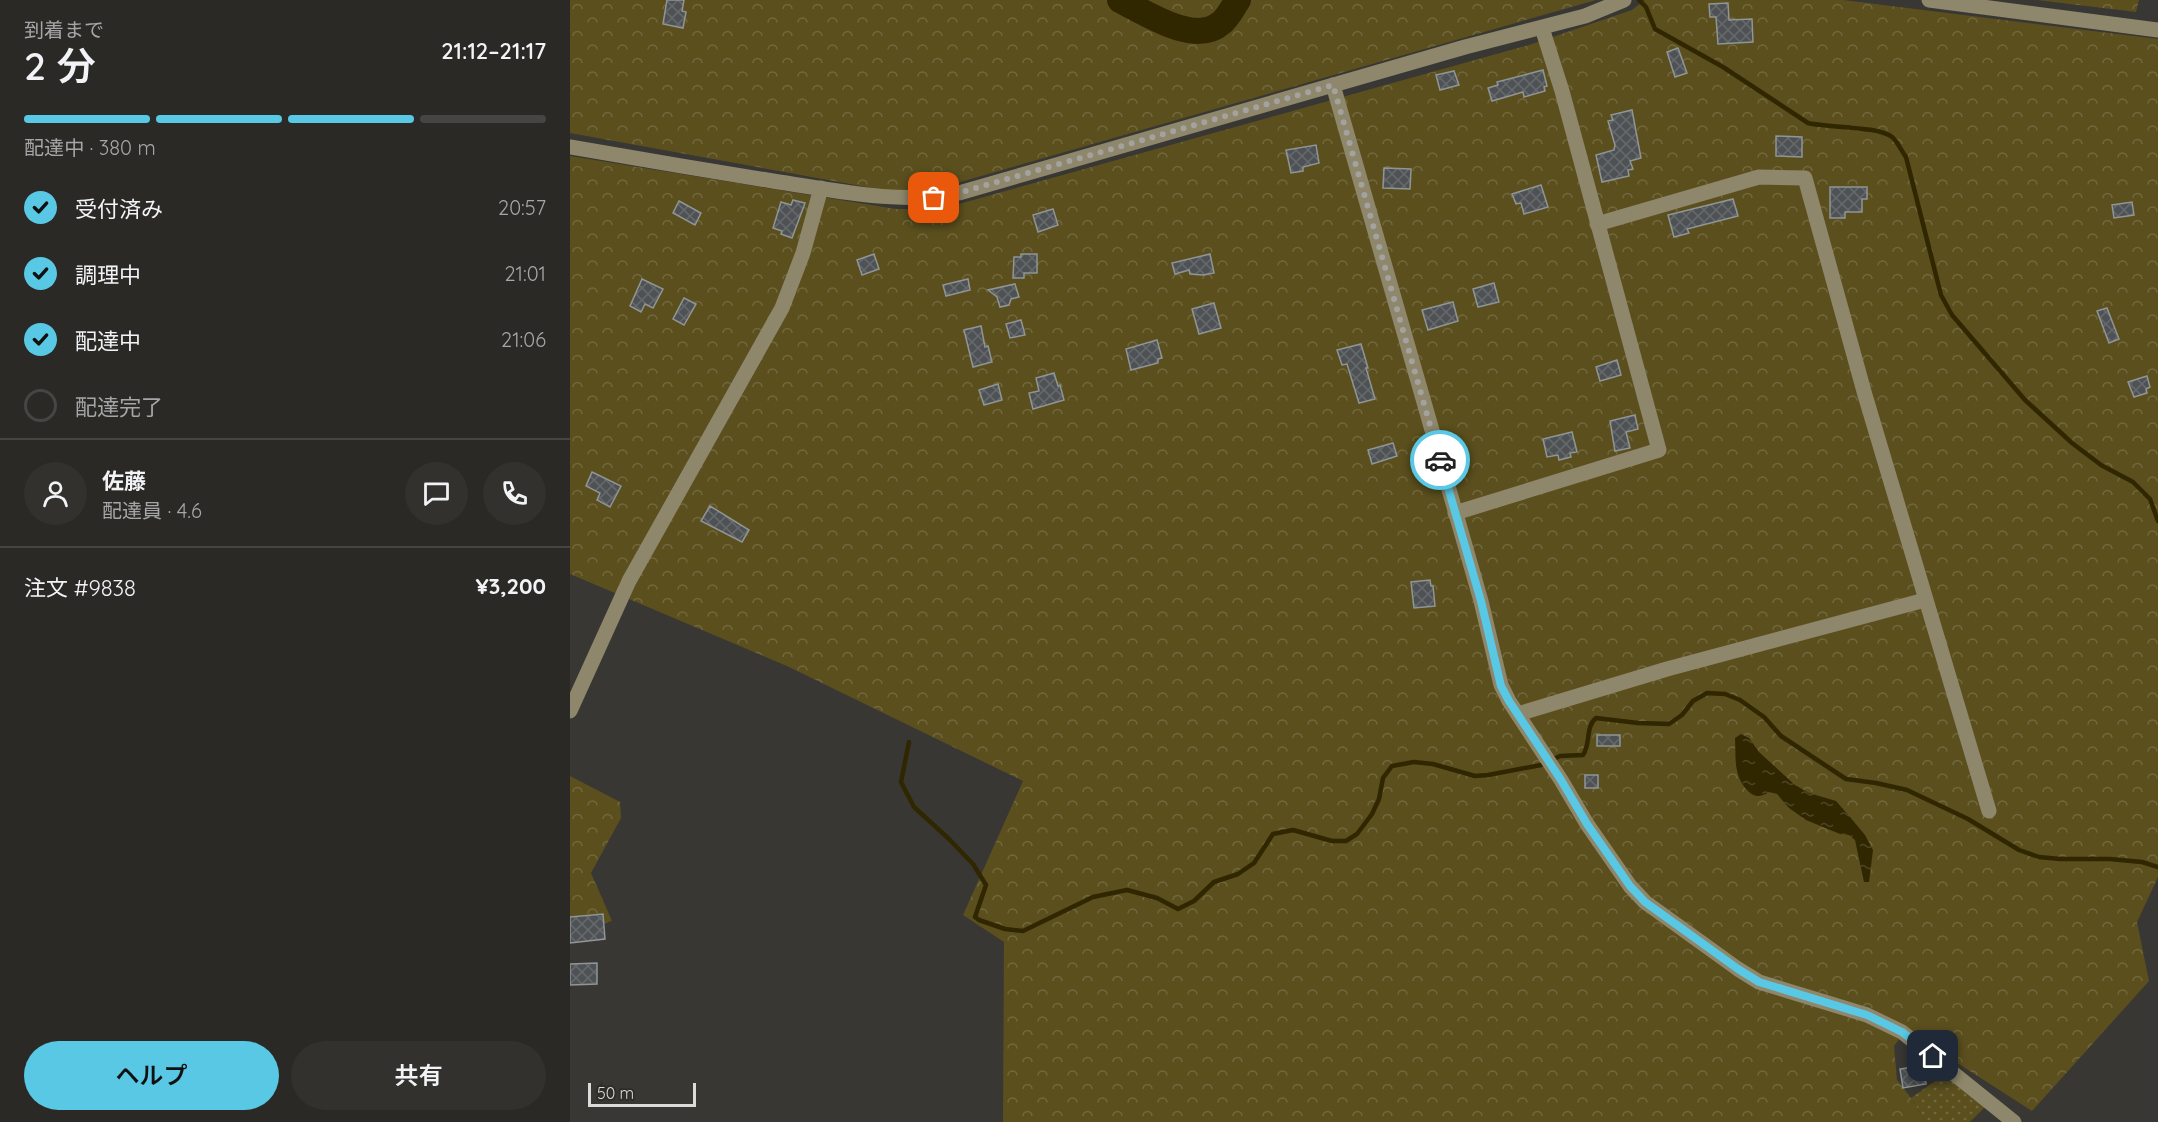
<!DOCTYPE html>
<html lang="ja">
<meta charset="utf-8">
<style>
:root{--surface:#2a2926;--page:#32312e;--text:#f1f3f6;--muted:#a5a6a7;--line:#464543;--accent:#59c8e4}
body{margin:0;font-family:Quicksand,"Noto Sans JP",sans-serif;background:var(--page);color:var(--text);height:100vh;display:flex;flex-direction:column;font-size:22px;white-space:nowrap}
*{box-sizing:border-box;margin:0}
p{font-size:20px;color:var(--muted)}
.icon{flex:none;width:33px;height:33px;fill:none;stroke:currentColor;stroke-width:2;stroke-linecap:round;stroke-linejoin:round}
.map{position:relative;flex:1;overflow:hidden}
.side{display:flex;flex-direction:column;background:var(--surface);width:570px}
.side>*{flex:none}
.scale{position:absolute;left:18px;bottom:15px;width:108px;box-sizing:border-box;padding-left:6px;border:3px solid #dcdbd9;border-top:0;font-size:16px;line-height:21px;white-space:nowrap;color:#dcdbd9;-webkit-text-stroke:4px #2e2d29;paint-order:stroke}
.pin{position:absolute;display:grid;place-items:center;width:51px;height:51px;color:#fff;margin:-26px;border-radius:12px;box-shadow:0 3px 9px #0006}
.courier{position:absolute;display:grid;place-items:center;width:60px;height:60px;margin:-30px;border:4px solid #59c8e4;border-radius:50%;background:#fff;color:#222;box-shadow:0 2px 8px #0007}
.head em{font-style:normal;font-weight:600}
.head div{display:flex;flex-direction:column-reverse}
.head{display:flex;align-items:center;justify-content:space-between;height:102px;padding:0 24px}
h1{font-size:39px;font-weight:600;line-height:45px}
.bar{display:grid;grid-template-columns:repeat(4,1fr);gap:9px 6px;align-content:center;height:72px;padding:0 24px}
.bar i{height:8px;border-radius:4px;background:var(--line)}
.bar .on{background:var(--accent)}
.bar p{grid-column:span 4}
.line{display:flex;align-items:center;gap:15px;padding:0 24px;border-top:2px solid var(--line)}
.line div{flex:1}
.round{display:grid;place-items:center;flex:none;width:63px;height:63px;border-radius:32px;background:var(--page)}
ol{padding:0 24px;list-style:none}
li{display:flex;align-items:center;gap:18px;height:66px}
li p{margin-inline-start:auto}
li .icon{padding:6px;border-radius:50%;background:var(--accent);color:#111;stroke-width:4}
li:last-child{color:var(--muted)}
li i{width:33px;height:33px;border:3px solid var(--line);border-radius:50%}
.primary-button{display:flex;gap:12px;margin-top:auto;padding:12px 24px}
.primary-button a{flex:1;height:69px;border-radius:36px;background:var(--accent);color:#111;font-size:24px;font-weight:600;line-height:69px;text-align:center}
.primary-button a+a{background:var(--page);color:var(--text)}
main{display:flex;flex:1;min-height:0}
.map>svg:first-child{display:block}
.grass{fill:url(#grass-dots)}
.forest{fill:url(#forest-crowns)}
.water{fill:url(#water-ripples)}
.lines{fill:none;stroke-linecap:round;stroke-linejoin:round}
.stream{stroke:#302701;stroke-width:4.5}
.river{stroke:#302701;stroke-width:26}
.building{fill:url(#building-cross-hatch);stroke:#909596;stroke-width:1.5}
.minor{stroke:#8e876b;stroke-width:15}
.done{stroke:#a3a29f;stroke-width:6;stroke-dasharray:0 10.8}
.route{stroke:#59c8e4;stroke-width:8}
</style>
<main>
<section class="side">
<div class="head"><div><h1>2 分</h1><p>到着まで</p></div><em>21:12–21:17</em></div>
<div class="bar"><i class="on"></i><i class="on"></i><i class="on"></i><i></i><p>配達中 · 380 m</p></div>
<ol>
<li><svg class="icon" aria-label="check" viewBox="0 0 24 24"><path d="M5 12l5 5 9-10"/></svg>受付済み<p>20:57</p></li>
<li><svg class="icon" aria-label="check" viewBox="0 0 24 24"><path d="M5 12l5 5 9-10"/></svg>調理中<p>21:01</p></li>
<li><svg class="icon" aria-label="check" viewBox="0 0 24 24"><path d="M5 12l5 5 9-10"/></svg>配達中<p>21:06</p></li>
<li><i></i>配達完了</li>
</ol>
<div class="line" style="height:108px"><a class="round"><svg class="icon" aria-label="person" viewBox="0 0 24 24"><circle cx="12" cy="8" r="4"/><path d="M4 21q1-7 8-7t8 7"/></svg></a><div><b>佐藤</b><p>配達員 · 4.6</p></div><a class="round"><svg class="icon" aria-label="chat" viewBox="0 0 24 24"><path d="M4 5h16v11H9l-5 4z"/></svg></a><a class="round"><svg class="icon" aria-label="phone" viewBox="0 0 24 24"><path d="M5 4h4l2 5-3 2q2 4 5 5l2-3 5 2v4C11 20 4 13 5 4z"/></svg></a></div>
<div class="line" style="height:78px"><div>注文 #9838</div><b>¥3,200</b></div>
<div class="primary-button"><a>ヘルプ</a><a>共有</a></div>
</section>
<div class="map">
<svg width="1588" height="1122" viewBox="0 0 1588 1122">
<defs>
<pattern id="grass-dots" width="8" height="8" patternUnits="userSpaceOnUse" patternTransform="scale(1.5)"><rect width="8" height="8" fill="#5b4f1e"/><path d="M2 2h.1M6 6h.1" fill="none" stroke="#72683e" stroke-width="1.8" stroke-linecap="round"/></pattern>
<pattern id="forest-crowns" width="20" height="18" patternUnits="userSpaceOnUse" patternTransform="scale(1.5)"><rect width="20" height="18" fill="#5b4f1e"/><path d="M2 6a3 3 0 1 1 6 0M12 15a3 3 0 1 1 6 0" fill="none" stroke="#72683e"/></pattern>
<pattern id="water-ripples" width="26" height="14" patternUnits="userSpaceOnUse" patternTransform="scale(1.5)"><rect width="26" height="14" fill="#302701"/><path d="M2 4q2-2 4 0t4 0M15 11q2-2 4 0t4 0" fill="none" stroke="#4d4625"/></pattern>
<pattern id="building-cross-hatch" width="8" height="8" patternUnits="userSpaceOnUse" patternTransform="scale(1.5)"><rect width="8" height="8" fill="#4e5254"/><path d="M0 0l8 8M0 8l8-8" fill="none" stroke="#676a6c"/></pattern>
</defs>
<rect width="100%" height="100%" fill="#383733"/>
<!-- grass -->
<polygon class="grass" points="1378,1072 1417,1105 1400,1122 1356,1122 1341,1098"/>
<!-- forest -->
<g class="forest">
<polygon points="0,0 1026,0 380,185 324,192 0,133"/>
<polygon points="1075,0 1273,0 1588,39 1588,877 1567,922 1579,981 1462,1111 1336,1030 1324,1046 1327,1080 1341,1098 1356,1122 433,1122 434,942 393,915 453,781 217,666 0,574 0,156 326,209 371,209 959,45 1062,10"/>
<polygon points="1467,0 1569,0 1566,12"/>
<polygon points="0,776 50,802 51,818 21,873 42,921 0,933"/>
</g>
<!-- water -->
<path class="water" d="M 1171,734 L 1179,738 L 1189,752 L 1225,785 L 1239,793 L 1266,801 L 1280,817 L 1295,835 L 1303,850 L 1299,882 L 1294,882 L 1285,840 L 1279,835 L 1270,834 L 1236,820 L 1219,808 L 1207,794 L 1199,792 C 1191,797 1185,798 1178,791 C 1163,776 1166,758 1165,738 Z"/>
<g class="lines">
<!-- stream -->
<g class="stream">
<path d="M 1069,0 L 1076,7 L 1085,29 L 1153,67 L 1238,123 C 1259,128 1308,126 1322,137 C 1328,142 1332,152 1336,157 L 1371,295 L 1382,315 L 1455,400 L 1502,443 L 1531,465 L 1563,482 L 1580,499 L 1588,521"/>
<path d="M 339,742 L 331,782 L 344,807 L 379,839 L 403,864 L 416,885 L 405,917 L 409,920 L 435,929 L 453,931 L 523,897 L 557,890 L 587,898 L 608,909 L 624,901 L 644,882 L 668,874 L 684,863 L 703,834 L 723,830 L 762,841 L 776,841 L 787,834 L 802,814 L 809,799 L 813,778 L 822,766 L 844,762 L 863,764 L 905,776 L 918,775 L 971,765 L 990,756 L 1013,755 C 1021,744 1015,727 1026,718 L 1068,723 L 1099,724 L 1112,715 L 1123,701 L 1137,693 L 1155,694 L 1170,700 L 1194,717 L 1211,736 L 1276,779 L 1306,783 L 1337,790 L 1398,819 L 1449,850 L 1469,857 L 1490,859 L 1540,859 L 1572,862 L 1588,867"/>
</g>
<!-- river -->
<path class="river" d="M 550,0 C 576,13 625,46 651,23 C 658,18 663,7 668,0"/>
</g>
<!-- building -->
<g class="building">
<polygon points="97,0 114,0 112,11 116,12 113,28 93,24"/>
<polygon points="1158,3 1159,20 1182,19 1183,42 1148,44 1146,17 1140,17 1139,4"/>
<polygon points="1108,48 1117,73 1105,77 1097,52"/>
<polygon points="973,70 977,86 974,87 975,91 954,97 953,92 922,101 918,88 928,85 927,82"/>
<polygon points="884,71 889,85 870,90 866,75"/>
<polygon points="1062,110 1071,158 1060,161 1063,169 1058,170 1059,176 1032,182 1026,155 1044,150 1045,145 1038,121 1043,120 1041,115"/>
<polygon points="1206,136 1232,137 1232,157 1206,156"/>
<polygon points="746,145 749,163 733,167 733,171 721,173 716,150"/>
<polygon points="814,168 841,169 840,189 813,188"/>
<polygon points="971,185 978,207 954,214 951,203 946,204 942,194"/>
<polygon points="1260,187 1297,187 1297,199 1292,199 1292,212 1275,212 1275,218 1260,218"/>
<polygon points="1163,199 1168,216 1117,229 1119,233 1104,237 1098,215"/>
<polygon points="223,200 235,203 222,238 211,234 212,231 203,228 211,202 221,205"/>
<polygon points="109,201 131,213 125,225 103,213"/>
<polygon points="1562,202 1564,215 1544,218 1542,205"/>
<polygon points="483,209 488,225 468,232 463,215"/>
<polygon points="304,254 309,269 292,275 287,260"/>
<polygon points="451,254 467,254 467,273 454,273 454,278 443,278 444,257 451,257"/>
<polygon points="640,254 644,273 633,275 620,274 619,270 605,274 602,263"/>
<polygon points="72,279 93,289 83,308 75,304 71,312 60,306"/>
<polygon points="398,279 400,290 376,296 373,285"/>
<polygon points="924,283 929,302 908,307 903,289"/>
<polygon points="445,284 449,297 441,299 439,305 430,307 427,297 418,290"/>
<polygon points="114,298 126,304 114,325 103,319"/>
<polygon points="883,302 888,321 858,330 852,310"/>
<polygon points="644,303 651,328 629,334 622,309"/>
<polygon points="1537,308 1549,339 1539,343 1527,311"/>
<polygon points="451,320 455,335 440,338 436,324"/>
<polygon points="411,326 415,347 418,346 422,362 403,367 394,330"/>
<polygon points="587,340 592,358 588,359 588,363 561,370 556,349"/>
<polygon points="791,344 798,368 796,368 805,399 789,403 777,364 772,365 767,350"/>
<polygon points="1047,360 1051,375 1030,381 1026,367"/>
<polygon points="484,373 488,386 490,385 494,400 463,409 459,393 469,391 466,378"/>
<polygon points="1577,376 1580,387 1576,389 1577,393 1564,397 1558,382"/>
<polygon points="428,384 432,400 414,405 409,390"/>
<polygon points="1065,415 1068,429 1056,432 1060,448 1045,451 1040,421"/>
<polygon points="1002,432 1007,452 1000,453 1001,457 989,460 988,455 977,457 973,439"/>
<polygon points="823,443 827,456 802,464 798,450"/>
<polygon points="22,472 51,486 40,507 27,500 30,493 16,486"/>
<polygon points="140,506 179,530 172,542 131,521"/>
<polygon points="860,580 861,586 863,586 865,606 844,608 841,582"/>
<rect x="1027" y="735" width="23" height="11"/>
<rect x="1015" y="775" width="13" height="13"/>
<polygon points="33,914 35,939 0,943 0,917"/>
<polygon points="27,963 27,984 0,985 0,964"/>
<polygon points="1353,1065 1356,1084 1333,1088 1330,1069"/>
</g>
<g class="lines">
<!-- minor -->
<g class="minor">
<polyline points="1359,0 1588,30"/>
<polyline points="763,85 911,601 931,685 939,701 991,780 1017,824 1060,886 1075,902 1168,969 1189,982 1297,1015 1332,1032 1444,1122"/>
<path d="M 0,147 C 68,159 135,170 203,181 C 264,190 328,205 389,193 L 895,47 L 1015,16 L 1054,0"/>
<polyline points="1027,224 1189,177 1235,178 1295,395 1419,811"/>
<polyline points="885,513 1089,450 992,91 972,28"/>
<polyline points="0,711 59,581 212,308 233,253 251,188"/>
<polyline points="948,714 1097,669 1355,600"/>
</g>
</g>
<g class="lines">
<!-- done -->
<polyline class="done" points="364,198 389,193 763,85 870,460"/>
<!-- route -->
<polyline class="route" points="870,460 911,601 931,686 939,701 991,780 1017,824 1060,886 1075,902 1168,969 1189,982 1297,1015 1332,1032 1363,1056"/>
</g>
</svg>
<div class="scale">50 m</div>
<div class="pin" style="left:364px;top:198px;background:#ea580c"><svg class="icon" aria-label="bag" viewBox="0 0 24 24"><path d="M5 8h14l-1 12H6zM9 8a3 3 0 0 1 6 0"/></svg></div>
<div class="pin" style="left:1363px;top:1056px;background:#1f2937"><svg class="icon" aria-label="home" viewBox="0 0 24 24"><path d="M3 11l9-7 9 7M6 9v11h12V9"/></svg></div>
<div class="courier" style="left:870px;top:460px"><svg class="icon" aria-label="car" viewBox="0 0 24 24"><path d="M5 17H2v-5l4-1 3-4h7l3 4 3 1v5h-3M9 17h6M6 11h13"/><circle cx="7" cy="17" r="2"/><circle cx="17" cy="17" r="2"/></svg></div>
</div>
</main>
